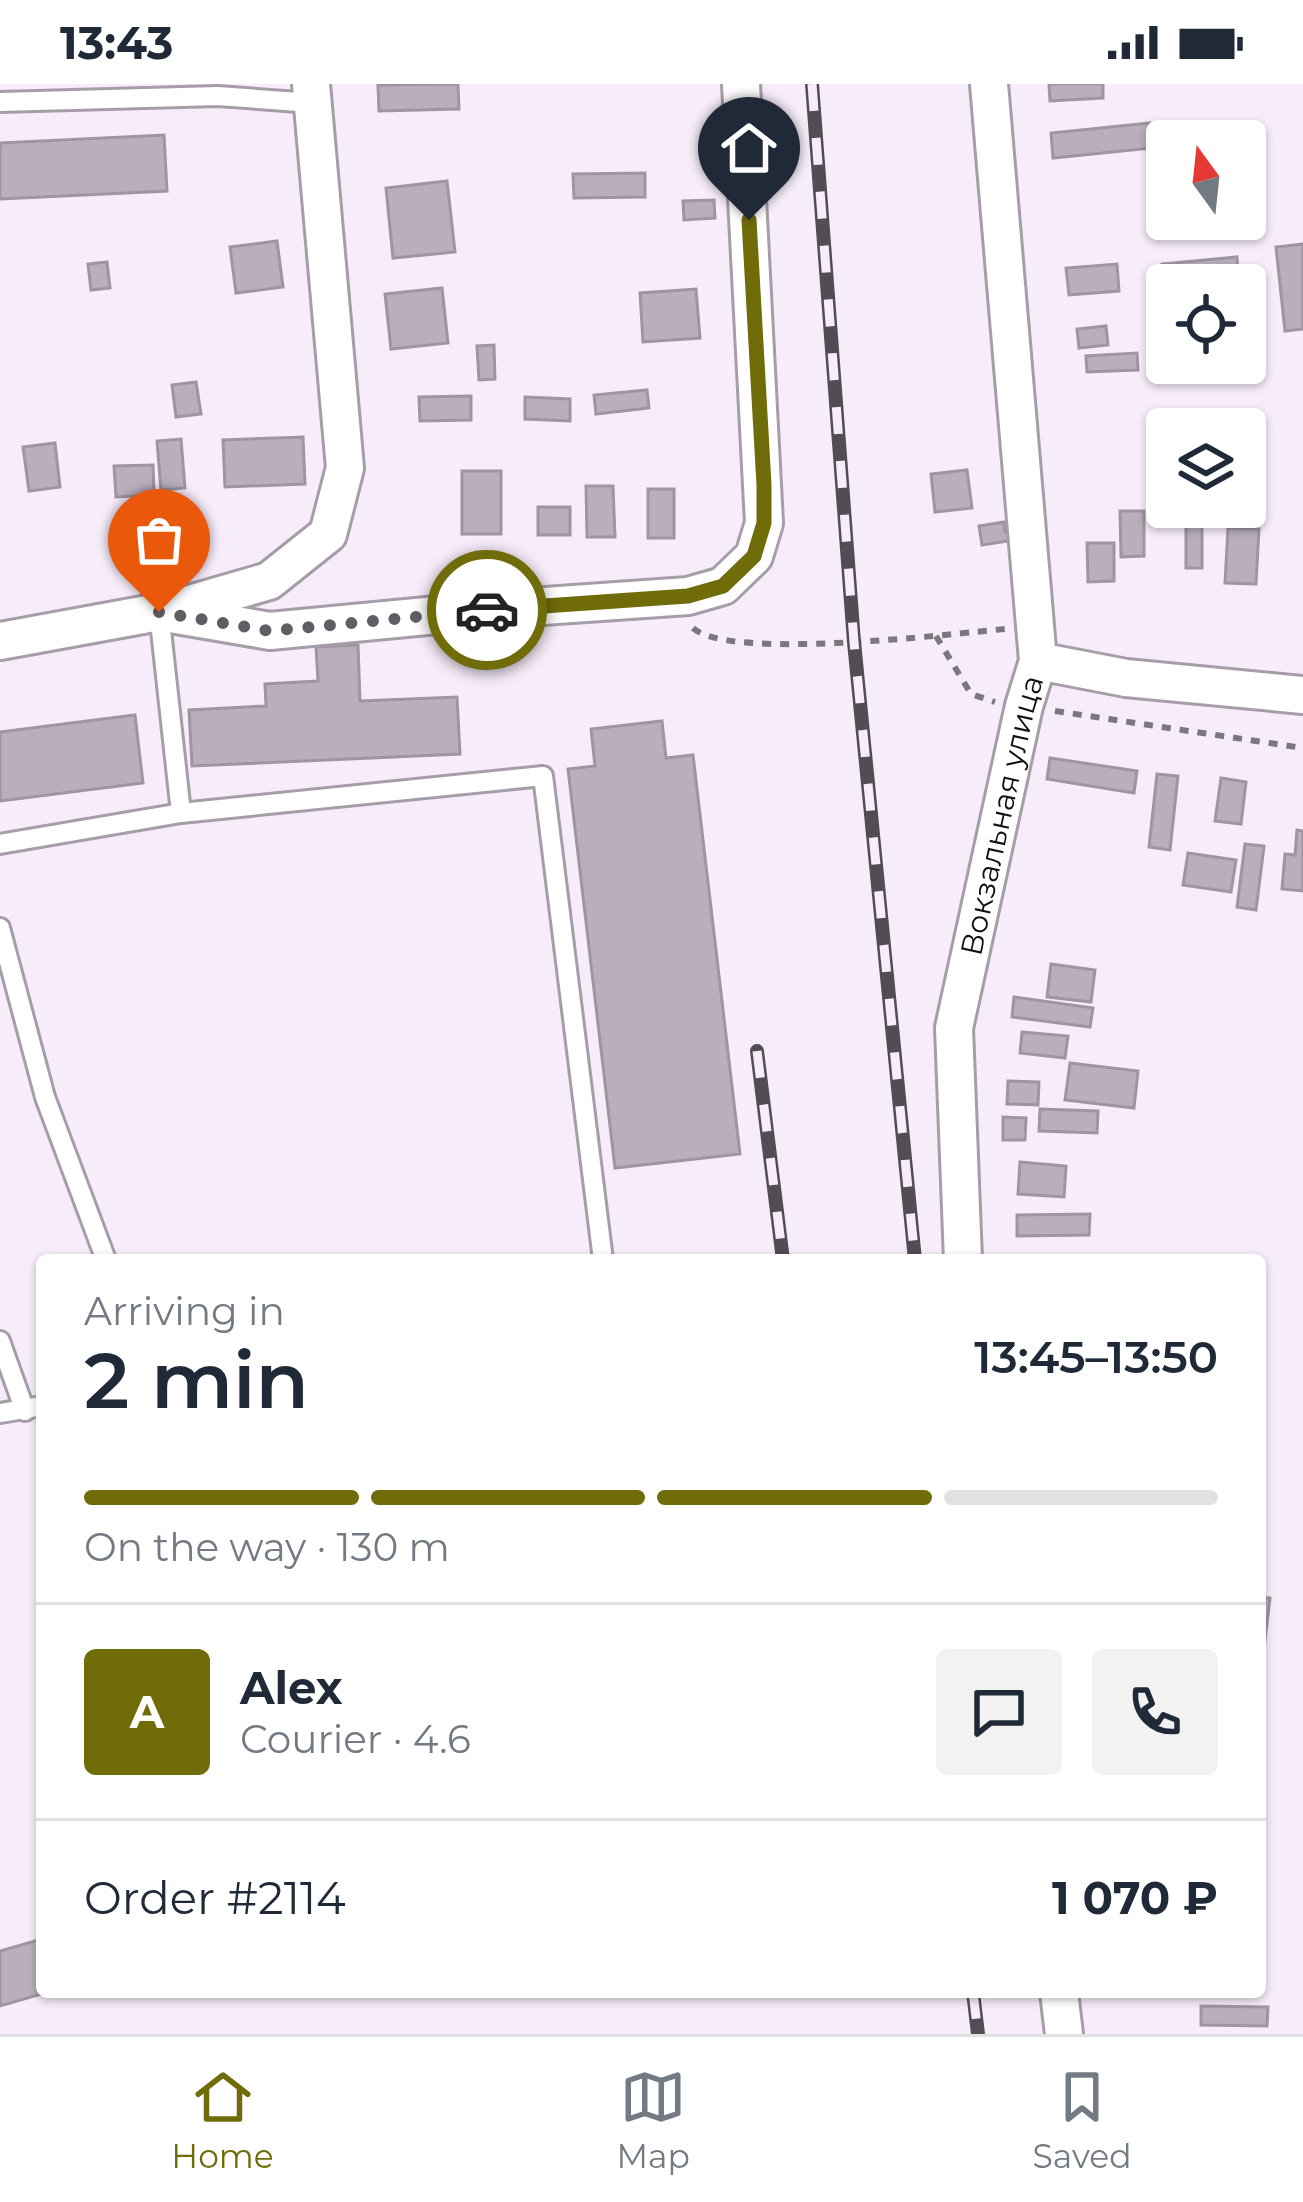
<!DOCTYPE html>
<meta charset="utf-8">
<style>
:root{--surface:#fff;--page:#f2f2f3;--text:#1f2937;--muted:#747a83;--line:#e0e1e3;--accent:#706c0a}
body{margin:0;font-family:Montserrat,sans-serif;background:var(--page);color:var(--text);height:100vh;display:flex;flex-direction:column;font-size:45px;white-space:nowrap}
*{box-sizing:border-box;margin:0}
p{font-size:39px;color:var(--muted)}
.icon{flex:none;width:66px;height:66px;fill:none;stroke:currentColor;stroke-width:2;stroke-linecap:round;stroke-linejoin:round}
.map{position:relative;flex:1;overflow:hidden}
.details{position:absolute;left:36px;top:1170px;width:1230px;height:744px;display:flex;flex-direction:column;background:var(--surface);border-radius:12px;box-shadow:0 3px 9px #0004}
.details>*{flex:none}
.needle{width:78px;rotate:345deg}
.fabs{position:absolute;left:1146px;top:36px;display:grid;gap:24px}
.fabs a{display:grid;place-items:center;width:120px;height:120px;border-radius:12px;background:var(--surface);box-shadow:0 3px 9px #0004;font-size:60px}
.pin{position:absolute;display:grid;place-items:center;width:102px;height:102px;color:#fff;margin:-123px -51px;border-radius:50% 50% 50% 0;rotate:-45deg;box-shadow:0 0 12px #0007}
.pin .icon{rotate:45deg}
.courier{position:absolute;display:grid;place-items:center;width:120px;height:120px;margin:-60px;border:9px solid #706c0a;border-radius:50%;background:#fff;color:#222;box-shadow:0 3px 15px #0007}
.head em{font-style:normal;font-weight:600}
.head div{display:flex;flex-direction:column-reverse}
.head{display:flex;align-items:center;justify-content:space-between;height:204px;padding:0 48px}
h1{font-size:78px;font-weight:600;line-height:90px}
.bar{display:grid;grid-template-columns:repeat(4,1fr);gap:18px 12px;align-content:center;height:144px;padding:0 48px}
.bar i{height:15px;border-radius:9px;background:var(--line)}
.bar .active{background:var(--accent)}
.bar p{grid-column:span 4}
.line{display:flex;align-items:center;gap:30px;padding:0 48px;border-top:3px solid var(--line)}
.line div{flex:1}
.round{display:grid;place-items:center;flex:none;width:126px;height:126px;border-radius:12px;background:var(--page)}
.status{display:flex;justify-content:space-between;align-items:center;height:84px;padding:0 60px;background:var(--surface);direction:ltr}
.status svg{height:33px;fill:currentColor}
.dock{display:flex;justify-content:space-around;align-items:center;height:168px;border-top:3px solid var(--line);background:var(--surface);font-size:33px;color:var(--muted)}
.dock a{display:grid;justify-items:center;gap:6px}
.dock .active{color:var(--accent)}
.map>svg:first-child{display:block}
.building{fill:#b8afbb;stroke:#9e95a1;stroke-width:3}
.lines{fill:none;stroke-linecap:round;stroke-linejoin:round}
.lane-casing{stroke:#a69da9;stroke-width:24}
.street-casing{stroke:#a69da9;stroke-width:42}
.path{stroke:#7c767e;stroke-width:6;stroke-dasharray:9 9;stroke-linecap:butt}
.lane{stroke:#fff;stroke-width:18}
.street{stroke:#fff;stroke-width:36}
.rail-casing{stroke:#524d54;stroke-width:14}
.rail{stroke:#f7edfa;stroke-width:9;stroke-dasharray:27;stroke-linecap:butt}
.done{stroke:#625d64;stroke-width:12;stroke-dasharray:0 21.6}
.route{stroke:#706c0a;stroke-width:15}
.labels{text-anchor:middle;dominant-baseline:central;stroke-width:9;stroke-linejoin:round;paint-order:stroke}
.street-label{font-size:30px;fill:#120f13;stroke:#f7edfa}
</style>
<div class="status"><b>13:43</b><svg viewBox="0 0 49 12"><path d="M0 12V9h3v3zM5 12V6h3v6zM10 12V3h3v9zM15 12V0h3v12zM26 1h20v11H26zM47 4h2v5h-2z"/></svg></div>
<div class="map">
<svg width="1303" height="1950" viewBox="0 0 1303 1950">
<rect width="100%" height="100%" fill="#f7edfa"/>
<!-- building -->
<g class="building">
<polygon points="458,0 459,25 379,27 378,1"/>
<polygon points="1049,0 1103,0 1103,14 1050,17"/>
<polygon points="1150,39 1152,64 1053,74 1051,49"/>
<polygon points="164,51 167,107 0,115 0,59"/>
<polygon points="645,89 645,113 574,114 573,90"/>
<polygon points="447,97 455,168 393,174 386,104"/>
<polygon points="714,116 715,134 684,136 683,117"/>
<polygon points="277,157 283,203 236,209 230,163"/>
<polygon points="1303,160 1303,245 1285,247 1276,163"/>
<polygon points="1237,173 1239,201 1167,201 1166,231 1162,180"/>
<polygon points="107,178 110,204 91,206 88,180"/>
<polygon points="1117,180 1119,207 1069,211 1066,184"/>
<polygon points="442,204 448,259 391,265 385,210"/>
<polygon points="696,205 700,254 643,258 640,209"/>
<polygon points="1106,242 1108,261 1079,264 1077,245"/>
<polygon points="494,261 495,295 479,296 477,262"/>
<polygon points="1137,269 1138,286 1087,288 1086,272"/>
<polygon points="196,298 201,330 176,333 172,301"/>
<polygon points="647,306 649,324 596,330 594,311"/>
<polygon points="471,312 471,336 420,337 419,313"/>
<polygon points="525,313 570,315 570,337 525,335"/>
<polygon points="303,353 305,400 225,403 223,356"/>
<polygon points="181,355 185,404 161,406 157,357"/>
<polygon points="55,359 60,403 29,407 23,363"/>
<polygon points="153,381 154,411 116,413 114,382"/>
<polygon points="967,386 972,424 935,428 931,390"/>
<rect x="462" y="387" width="39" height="63"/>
<polygon points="586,402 613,402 615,453 587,453"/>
<rect x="648" y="405" width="26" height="49"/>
<rect x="538" y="423" width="32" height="28"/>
<rect x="1186" y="423" width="16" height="61"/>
<polygon points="1120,427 1144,427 1144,472 1121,473"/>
<polygon points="1004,438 1005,448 1012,447 1014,456 982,461 979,442"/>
<polygon points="1228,444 1259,445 1256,500 1225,499"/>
<polygon points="1087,459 1114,459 1114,497 1088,498"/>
<polygon points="358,561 360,617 457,613 460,670 192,682 189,626 266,622 265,600 318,597 316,563"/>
<polygon points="135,631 143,699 0,717 0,648"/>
<polygon points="662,637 666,674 693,671 740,1070 615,1084 568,685 595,682 591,645"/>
<polygon points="1050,674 1137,687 1134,709 1047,695"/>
<polygon points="1157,690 1178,692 1170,766 1149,763"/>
<polygon points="1221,694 1246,698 1241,740 1215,737"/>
<polygon points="1297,746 1303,747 1303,807 1282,805 1285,770 1295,771"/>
<polygon points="1245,760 1264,762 1256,826 1237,823"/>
<polygon points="1188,769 1236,776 1231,808 1183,801"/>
<polygon points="1051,880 1095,886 1091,918 1047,913"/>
<polygon points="1014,913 1093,924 1090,943 1012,933"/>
<polygon points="1022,948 1068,952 1065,974 1020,969"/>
<polygon points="1070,979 1138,987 1134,1024 1065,1016"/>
<polygon points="1008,997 1039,998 1038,1021 1007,1020"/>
<polygon points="1040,1025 1098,1027 1097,1049 1039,1047"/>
<polygon points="1003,1033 1026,1034 1025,1056 1003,1056"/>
<polygon points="1020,1078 1066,1082 1064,1113 1018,1110"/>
<polygon points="1090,1130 1089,1151 1017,1152 1017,1131"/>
<polygon points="1260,1513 1270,1514 1263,1572 1260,1572"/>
<polygon points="42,1855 42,1908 48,1908 0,1922 0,1867"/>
<polygon points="1201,1922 1268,1923 1267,1942 1201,1941"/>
</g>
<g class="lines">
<defs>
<g id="lane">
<polyline points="0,18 218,12 312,19"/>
<polyline points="159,528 181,729"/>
<polyline points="0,760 181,729 543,692 603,1176"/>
<polyline points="0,844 45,1013 106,1176"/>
<polyline points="0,1257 25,1327"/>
<polyline points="0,1329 42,1322"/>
</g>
<g id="street">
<polyline points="169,526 269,497 328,450 345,384 311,0"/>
<polyline points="0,557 159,528 270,547 500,525 688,512 723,502 754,472 764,439 741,0"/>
<polyline points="1038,577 1126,594 1303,611"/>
<path id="s1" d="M 963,1176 L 954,944 L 1024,622 L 1038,577 L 989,0"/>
<polyline points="1059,1908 1064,1950"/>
</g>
</defs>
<!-- lane casing -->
<use href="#lane" class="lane-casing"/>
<!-- street casing -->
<use href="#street" class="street-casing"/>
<!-- path -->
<g class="path">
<path d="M 693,544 C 729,577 950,550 1005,545"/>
<polyline points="936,552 971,610 995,618"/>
<polyline points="1055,627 1303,664"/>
</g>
<!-- lane -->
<use href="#lane" class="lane"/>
<!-- street -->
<use href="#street" class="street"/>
<defs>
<g id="rail">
<polyline points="812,0 854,558 915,1176"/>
<polyline points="757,967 783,1176"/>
<polyline points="973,1908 978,1950"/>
</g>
</defs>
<!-- rail casing -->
<use href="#rail" class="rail-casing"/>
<!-- rail -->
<use href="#rail" class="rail"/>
</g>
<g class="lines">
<!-- done -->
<polyline class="done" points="159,528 270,547 487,526"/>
<!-- route -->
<polyline class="route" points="487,526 688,512 723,502 754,472 764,439 764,401 749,136"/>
</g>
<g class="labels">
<!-- street labels -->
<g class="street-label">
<text stroke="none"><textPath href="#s1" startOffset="450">Вокзальная улица</textPath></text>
</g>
</g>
</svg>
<div class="fabs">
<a><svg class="needle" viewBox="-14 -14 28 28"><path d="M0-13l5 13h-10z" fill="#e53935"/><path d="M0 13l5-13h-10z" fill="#747a83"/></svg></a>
<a><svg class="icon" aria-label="locate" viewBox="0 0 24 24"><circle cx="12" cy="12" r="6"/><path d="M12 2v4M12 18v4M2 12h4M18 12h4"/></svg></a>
<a><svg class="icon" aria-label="layers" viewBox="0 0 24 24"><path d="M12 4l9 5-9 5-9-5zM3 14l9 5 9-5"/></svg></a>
</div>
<div class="pin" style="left:159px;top:528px;background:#ea580c"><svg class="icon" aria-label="bag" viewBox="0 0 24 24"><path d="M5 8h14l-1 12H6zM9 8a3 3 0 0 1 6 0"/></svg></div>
<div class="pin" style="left:749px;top:136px;background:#1f2937"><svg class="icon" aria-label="home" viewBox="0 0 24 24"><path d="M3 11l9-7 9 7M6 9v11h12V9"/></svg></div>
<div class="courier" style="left:487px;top:526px"><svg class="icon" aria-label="car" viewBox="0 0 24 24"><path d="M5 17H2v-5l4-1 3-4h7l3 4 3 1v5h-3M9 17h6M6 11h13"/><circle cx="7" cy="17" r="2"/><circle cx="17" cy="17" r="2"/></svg></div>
<section class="details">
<div class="head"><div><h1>2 min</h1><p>Arriving in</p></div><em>13:45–13:50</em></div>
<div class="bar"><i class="active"></i><i class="active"></i><i class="active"></i><i></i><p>On the way · 130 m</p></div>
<div class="line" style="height:216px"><b class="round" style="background:var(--accent);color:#fff">A</b><div><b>Alex</b><p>Courier · 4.6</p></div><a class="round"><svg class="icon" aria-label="chat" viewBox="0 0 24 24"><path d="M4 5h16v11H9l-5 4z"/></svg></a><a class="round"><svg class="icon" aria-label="phone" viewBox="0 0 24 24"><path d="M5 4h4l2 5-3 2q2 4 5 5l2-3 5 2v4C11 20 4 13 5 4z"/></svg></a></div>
<div class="line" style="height:156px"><div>Order #2114</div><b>1 070 ₽</b></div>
</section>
</div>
<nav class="dock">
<a class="active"><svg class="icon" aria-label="home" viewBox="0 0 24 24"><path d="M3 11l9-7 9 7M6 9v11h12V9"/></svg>Home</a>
<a><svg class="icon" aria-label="map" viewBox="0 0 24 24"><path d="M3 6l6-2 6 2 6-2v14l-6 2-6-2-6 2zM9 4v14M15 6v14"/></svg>Map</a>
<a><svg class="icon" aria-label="saved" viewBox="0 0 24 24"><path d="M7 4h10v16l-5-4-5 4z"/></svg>Saved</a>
</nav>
